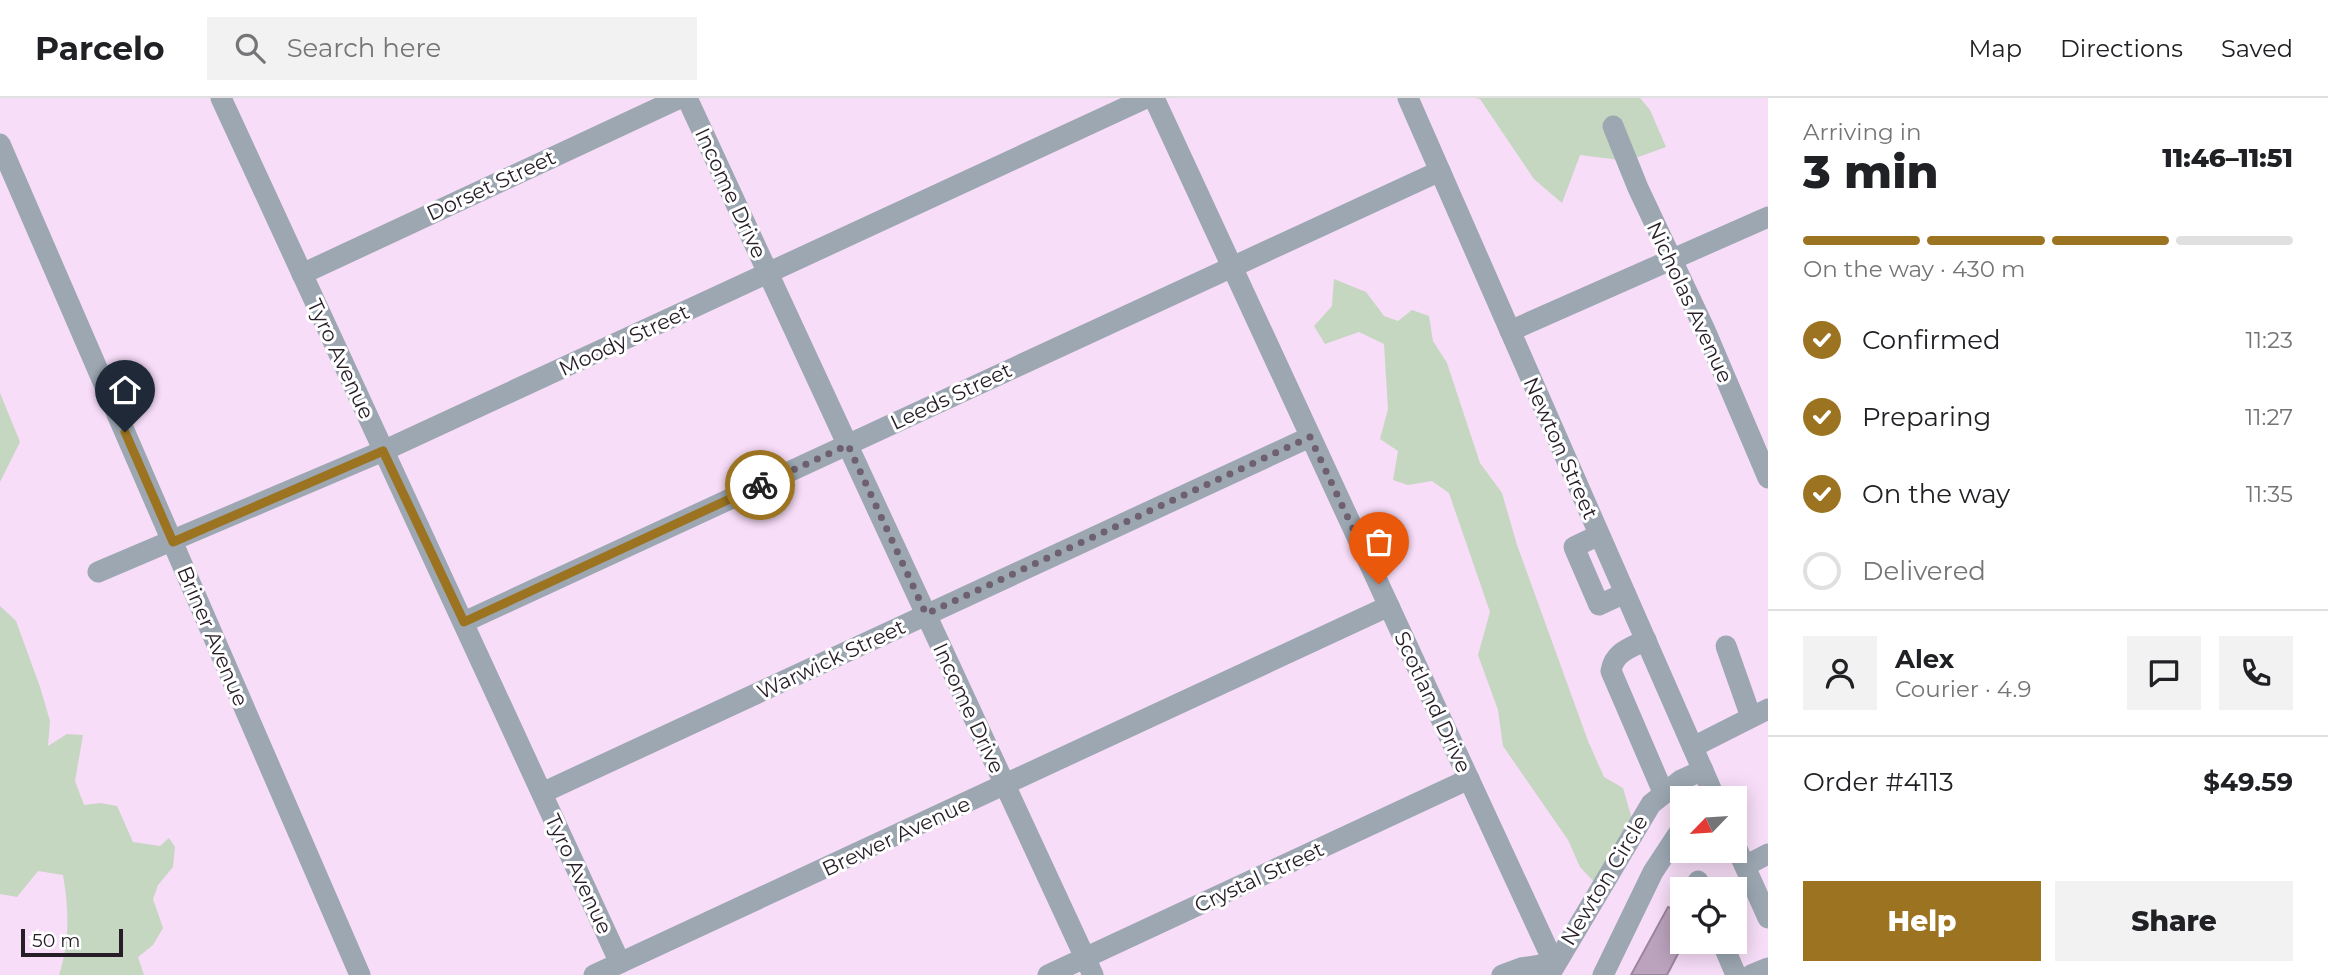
<!DOCTYPE html>
<meta charset="utf-8">
<style>
:root{--surface:#fff;--page:#f2f2f2;--text:#202124;--muted:#757577;--line:#e0e0e0;--accent:#9c7421}
body{margin:0;font-family:Montserrat,sans-serif;background:var(--page);color:var(--text);height:100vh;display:flex;flex-direction:column;font-size:26px;white-space:nowrap}
*{box-sizing:border-box;margin:0}
p{font-size:23px;color:var(--muted)}
.icon{flex:none;width:38px;height:38px;fill:none;stroke:currentColor;stroke-width:2;stroke-linecap:round;stroke-linejoin:round}
.map{position:relative;flex:1;overflow:hidden}
.side{display:flex;flex-direction:column;background:var(--surface);width:560px}
.side>*{flex:none}
.needle{width:46px;rotate:245deg}
.controls{position:absolute;left:1670px;top:688px;display:grid;gap:14px}
.controls a{display:grid;place-items:center;width:77px;height:77px;border-radius:0px;background:var(--surface);box-shadow:0 4px 18px #0003;font-size:35px}
.scale{position:absolute;left:21px;bottom:18px;width:102px;box-sizing:border-box;padding-left:7px;border:4px solid #261d26;border-top:0;font-size:19px;line-height:24px;white-space:nowrap;color:#261d26;-webkit-text-stroke:5px #fff;paint-order:stroke}
.pin{position:absolute;display:grid;place-items:center;width:60px;height:60px;color:#fff;margin:-72px -30px;border-radius:50% 50% 50% 0;rotate:-45deg;box-shadow:0 0 7px #0007}
.pin .icon{rotate:45deg}
.courier{position:absolute;display:grid;place-items:center;width:70px;height:70px;margin:-35px;border:5px solid #9c7421;border-radius:50%;background:#fff;color:#222;box-shadow:0 2px 9px #0007}
.head em{font-style:normal;font-weight:800}
.head div{display:flex;flex-direction:column-reverse}
.head{display:flex;align-items:center;justify-content:space-between;height:119px;padding:0 35px}
h1{font-size:46px;font-weight:800;line-height:52px}
.bar{display:grid;grid-template-columns:repeat(4,1fr);gap:10px 7px;align-content:center;height:84px;padding:0 35px}
.bar i{height:9px;border-radius:5px;background:var(--line)}
.bar .on{background:var(--accent)}
.bar p{grid-column:span 4}
.line{display:flex;align-items:center;gap:18px;padding:0 35px;border-top:2px solid var(--line)}
.line div{flex:1}
.round{display:grid;place-items:center;flex:none;width:74px;height:74px;border-radius:0px;background:var(--page)}
ol{padding:0 35px;list-style:none}
li{display:flex;align-items:center;gap:21px;height:77px}
li p{margin-inline-start:auto}
li .icon{padding:7px;border-radius:50%;background:var(--accent);color:#fff;stroke-width:4}
li:last-child{color:var(--muted)}
li i{width:38px;height:38px;border:4px solid var(--line);border-radius:50%}
.primary-button{display:flex;gap:14px;margin-top:auto;padding:14px 35px}
.primary-button a{flex:1;height:80px;border-radius:0px;background:var(--accent);color:#fff;font-size:28px;font-weight:800;line-height:80px;text-align:center}
.primary-button a+a{background:var(--page);color:var(--text)}
header{display:flex;align-items:center;gap:42px;box-sizing:border-box;height:98px;padding:0 35px;background:var(--surface);border-bottom:2px solid var(--line)}
header strong{font-size:33px}
nav{display:flex;gap:38px;margin-inline-start:auto;font-size:24px}
.search{width:490px;height:63px;background:var(--page);display:flex;align-items:center;gap:18px;box-sizing:border-box;padding:0 24px;border-radius:0px;color:var(--muted);font-size:26px}
main{display:flex;flex:1;min-height:0}
.map>svg:first-child{display:block}
.green{fill:#c5d6c1}
.building{fill:#bba3bd;stroke:#9c859e;stroke-width:2}
.lines{fill:none;stroke-linecap:round;stroke-linejoin:round}
.minor{stroke:#9ca7b2;stroke-width:21}
.done{stroke:#6f6070;stroke-width:7;stroke-dasharray:0 12.6}
.route{stroke:#9c7421;stroke-width:9}
.labels{text-anchor:middle;dominant-baseline:central;stroke-width:6;stroke-linejoin:round;paint-order:stroke}
.street-label{font-size:21px;fill:#261d26;stroke:#fff}
</style>
<header>
<strong>Parcelo</strong>
<div class="search"><svg class="icon" aria-label="search" viewBox="0 0 24 24"><circle cx="10" cy="10" r="6"/><path d="M15 15l6 6"/></svg>Search here</div>
<nav><a>Map</a><a>Directions</a><a>Saved</a></nav>
</header>
<main>
<div class="map">
<svg width="1768" height="877" viewBox="0 0 1768 877">
<rect width="100%" height="100%" fill="#f7ddf8"/>
<!-- green -->
<g class="green">
<polygon points="1475,0 1640,0 1650,12 1666,49 1627,63 1580,57 1562,105 1534,81 1480,1"/>
<polygon points="1334,181 1366,194 1384,218 1398,223 1412,212 1429,218 1433,243 1447,265 1480,365 1502,395 1517,447 1588,643 1604,679 1623,690 1632,721 1596,786 1580,769 1568,742 1503,648 1498,612 1478,557 1490,514 1449,395 1432,383 1408,387 1393,382 1398,353 1380,341 1388,311 1384,246 1359,234 1325,246 1314,228 1332,208"/>
<polygon points="0,295 20,344 0,384"/>
<path d="M 0,508 L 16,523 L 40,589 L 50,623 L 48,648 L 67,636 L 83,637 L 75,683 L 84,707 L 101,705 L 117,708 L 133,744 L 160,748 L 169,740 L 175,749 L 173,769 L 158,787 L 153,801 L 163,830 L 153,847 L 138,859 L 144,877 L 59,877 C 70,844 69,811 63,777 L 38,773 L 17,799 L 0,796 Z"/>
</g>
<!-- building -->
<polygon class="building" points="1668,809 1682,816 1682,848 1667,877 1631,877"/>
<g class="lines">
<!-- minor -->
<g class="minor">
<polyline points="221,0 620,865"/>
<polyline points="687,0 1093,877"/>
<polyline points="1154,0 1554,865 1521,870 1502,877"/>
<polyline points="1408,0 1715,700"/>
<polyline points="1613,28 1638,90 1705,232 1768,380"/>
<polyline points="0,46 360,877"/>
<polyline points="302,176 680,0"/>
<polyline points="1510,233 1768,119"/>
<polyline points="1599,437 1574,449 1599,507 1625,495"/>
<polyline points="98,474 383,353 1146,0"/>
<polyline points="464,524 1440,73"/>
<path d="M 1646,542 C 1630,550 1614,554 1611,573 L 1663,694"/>
<polyline points="1726,548 1751,619"/>
<polyline points="1693,649 1768,611"/>
<polyline points="542,695 1310,339"/>
<polyline points="1734,744 1768,820"/>
<polyline points="1745,768 1768,756"/>
<polyline points="1698,783 1701,791"/>
<polyline points="1722,844 1736,877"/>
<polyline points="1550,876 1651,706 1681,682 1703,672"/>
<polyline points="594,877 1389,508"/>
<polyline points="1048,877 1469,681"/>
<polyline points="1603,877 1653,774 1680,733"/>
<polyline points="1751,877 1768,870"/>
</g>
</g>
<g class="lines">
<!-- done -->
<polyline class="done" points="760,387 848,347 926,516 1310,339 1379,486"/>
<!-- route -->
<polyline class="route" points="125,334 173,444 383,353 464,524 760,387"/>
</g>
<g class="labels">
<!-- street labels -->
<g class="street-label">
<text transform="translate(491 87) rotate(-25)">Dorset Street</text>
<text transform="translate(731 95) rotate(65)">Income Drive</text>
<text transform="translate(1690 204) rotate(65)">Nicholas Avenue</text>
<text transform="translate(624 242) rotate(-25)">Moody Street</text>
<text transform="translate(341 261) rotate(65)">Tyro Avenue</text>
<text transform="translate(951 298) rotate(-25)">Leeds Street</text>
<text transform="translate(1561 350) rotate(66)">Newton Street</text>
<text transform="translate(213 538) rotate(67)">Briner Avenue</text>
<text transform="translate(831 561) rotate(-25)">Warwick Street</text>
<text transform="translate(1433 604) rotate(65)">Scotland Drive</text>
<text transform="translate(969 610) rotate(65)">Income Drive</text>
<text transform="translate(896 738) rotate(-25)">Brewer Avenue</text>
<text transform="translate(579 776) rotate(65)">Tyro Avenue</text>
<text transform="translate(1259 779) rotate(-25)">Crystal Street</text>
<text transform="translate(1604 782) rotate(-59)">Newton Circle</text>
</g>
</g>
</svg>
<div class="controls">
<a><svg class="needle" viewBox="-14 -14 28 28"><path d="M0-13l5 13h-10z" fill="#e53935"/><path d="M0 13l5-13h-10z" fill="#757577"/></svg></a>
<a><svg class="icon" aria-label="locate" viewBox="0 0 24 24"><circle cx="12" cy="12" r="6"/><path d="M12 2v4M12 18v4M2 12h4M18 12h4"/></svg></a>
</div>
<div class="scale">50 m</div>
<div class="pin" style="left:1379px;top:486px;background:#ea580c"><svg class="icon" aria-label="bag" viewBox="0 0 24 24"><path d="M5 8h14l-1 12H6zM9 8a3 3 0 0 1 6 0"/></svg></div>
<div class="pin" style="left:125px;top:334px;background:#1f2937"><svg class="icon" aria-label="home" viewBox="0 0 24 24"><path d="M3 11l9-7 9 7M6 9v11h12V9"/></svg></div>
<div class="courier" style="left:760px;top:387px"><svg class="icon" aria-label="bike" viewBox="0 0 24 24"><circle cx="6" cy="16" r="4"/><circle cx="18" cy="16" r="4"/><path d="M6 16l4-8h5l3 8M10 8l3 8H6M13 5h3"/></svg></div>
</div>
<section class="side">
<div class="head"><div><h1>3 min</h1><p>Arriving in</p></div><em>11:46–11:51</em></div>
<div class="bar"><i class="on"></i><i class="on"></i><i class="on"></i><i></i><p>On the way · 430 m</p></div>
<ol>
<li><svg class="icon" aria-label="check" viewBox="0 0 24 24"><path d="M5 12l5 5 9-10"/></svg>Confirmed<p>11:23</p></li>
<li><svg class="icon" aria-label="check" viewBox="0 0 24 24"><path d="M5 12l5 5 9-10"/></svg>Preparing<p>11:27</p></li>
<li><svg class="icon" aria-label="check" viewBox="0 0 24 24"><path d="M5 12l5 5 9-10"/></svg>On the way<p>11:35</p></li>
<li><i></i>Delivered</li>
</ol>
<div class="line" style="height:126px"><a class="round"><svg class="icon" aria-label="person" viewBox="0 0 24 24"><circle cx="12" cy="8" r="4"/><path d="M4 21q1-7 8-7t8 7"/></svg></a><div><b>Alex</b><p>Courier · 4.9</p></div><a class="round"><svg class="icon" aria-label="chat" viewBox="0 0 24 24"><path d="M4 5h16v11H9l-5 4z"/></svg></a><a class="round"><svg class="icon" aria-label="phone" viewBox="0 0 24 24"><path d="M5 4h4l2 5-3 2q2 4 5 5l2-3 5 2v4C11 20 4 13 5 4z"/></svg></a></div>
<div class="line" style="height:91px"><div>Order #4113</div><b>$49.59</b></div>
<div class="primary-button"><a>Help</a><a>Share</a></div>
</section>
</main>
